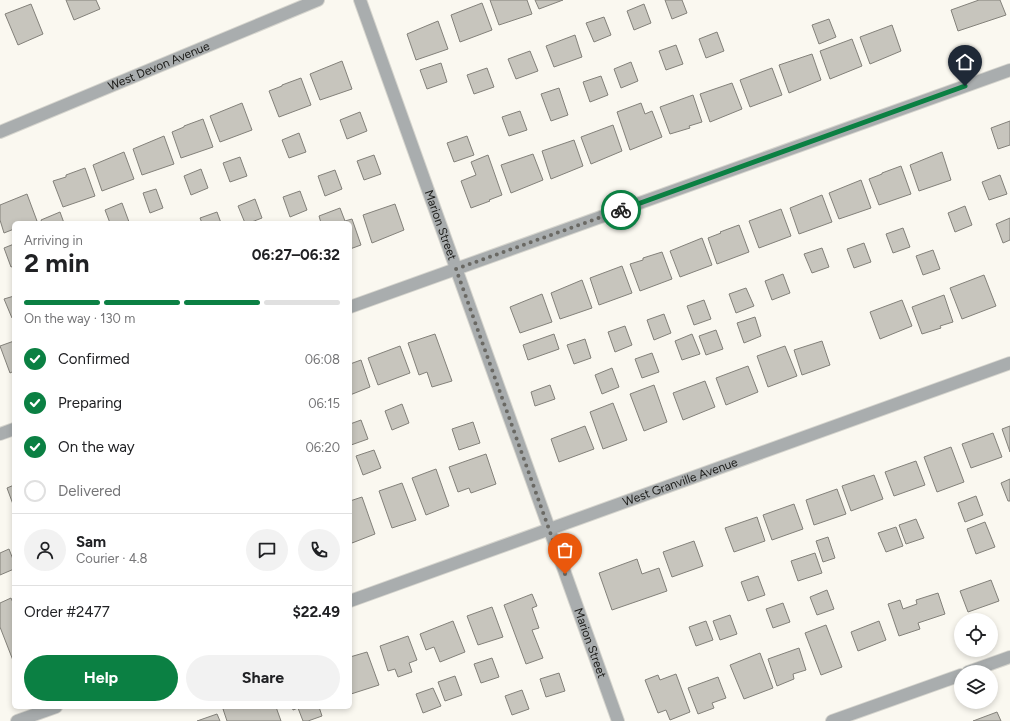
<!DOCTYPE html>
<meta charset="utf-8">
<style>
:root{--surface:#fff;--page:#f2f2f2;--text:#202124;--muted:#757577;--line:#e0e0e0;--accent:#0b8043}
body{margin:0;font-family:Figtree,sans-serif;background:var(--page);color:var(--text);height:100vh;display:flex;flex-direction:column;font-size:15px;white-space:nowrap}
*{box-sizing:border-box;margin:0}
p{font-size:13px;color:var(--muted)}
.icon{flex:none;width:22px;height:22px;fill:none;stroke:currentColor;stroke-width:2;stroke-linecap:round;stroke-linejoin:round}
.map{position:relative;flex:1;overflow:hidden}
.side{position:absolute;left:12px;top:221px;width:340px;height:488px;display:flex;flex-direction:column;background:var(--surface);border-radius:6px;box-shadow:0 2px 6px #0003}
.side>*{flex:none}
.buttons{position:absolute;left:954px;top:613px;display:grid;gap:8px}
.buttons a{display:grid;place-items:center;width:44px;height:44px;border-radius:50%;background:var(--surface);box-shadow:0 2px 6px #0003;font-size:20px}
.pin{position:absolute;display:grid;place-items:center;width:34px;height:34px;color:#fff;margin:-41px -17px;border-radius:50% 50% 50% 0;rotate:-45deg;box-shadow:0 0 4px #0007}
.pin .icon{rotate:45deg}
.courier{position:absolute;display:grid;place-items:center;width:40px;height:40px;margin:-20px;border:3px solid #0b8043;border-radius:50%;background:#fff;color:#222;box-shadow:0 1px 5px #0007}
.summary em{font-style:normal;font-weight:700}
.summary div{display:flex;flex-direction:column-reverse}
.summary{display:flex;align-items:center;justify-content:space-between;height:68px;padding:0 12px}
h1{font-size:26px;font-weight:700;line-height:30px}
.bar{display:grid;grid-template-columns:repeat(4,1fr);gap:6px 4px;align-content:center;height:48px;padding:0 12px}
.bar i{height:5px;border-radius:3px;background:var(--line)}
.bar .on{background:var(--accent)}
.bar p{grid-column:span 4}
.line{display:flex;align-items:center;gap:10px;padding:0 12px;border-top:1px solid var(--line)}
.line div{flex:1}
.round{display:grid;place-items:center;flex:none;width:42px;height:42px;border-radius:21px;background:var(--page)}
ol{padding:0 12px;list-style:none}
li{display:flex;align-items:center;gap:12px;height:44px}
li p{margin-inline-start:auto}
li .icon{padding:4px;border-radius:50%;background:var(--accent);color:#fff;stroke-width:4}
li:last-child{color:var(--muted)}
li i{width:22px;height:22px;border:2px solid var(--line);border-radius:50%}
.action{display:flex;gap:8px;margin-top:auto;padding:8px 12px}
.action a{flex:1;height:46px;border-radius:24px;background:var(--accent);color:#fff;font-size:16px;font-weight:700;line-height:46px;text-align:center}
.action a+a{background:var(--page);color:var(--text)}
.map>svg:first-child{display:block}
.building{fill:#c7c5bd;stroke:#83817a}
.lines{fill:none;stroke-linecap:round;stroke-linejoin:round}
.street-casing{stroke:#d6d5ce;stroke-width:14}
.street{stroke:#a9adae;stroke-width:12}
.done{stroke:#6a6964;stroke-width:4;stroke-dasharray:0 7.2}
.route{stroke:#0b8043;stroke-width:5}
.labels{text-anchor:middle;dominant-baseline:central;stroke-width:3.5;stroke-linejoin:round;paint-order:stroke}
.street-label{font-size:12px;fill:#1c1c19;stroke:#fff}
</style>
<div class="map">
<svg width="1010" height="721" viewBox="0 0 1010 721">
<rect width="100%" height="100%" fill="#faf8f0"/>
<!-- building -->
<g class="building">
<polygon points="66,0 96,0 100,9 74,20"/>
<polygon points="490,0 527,0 532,14 499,25"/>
<polygon points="535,0 563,0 539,9"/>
<polygon points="665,0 682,0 687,13 672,19"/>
<polygon points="979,0 1000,0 1006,15 958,31 951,10"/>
<polygon points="482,3 492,30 460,42 451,15"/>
<polygon points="31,4 43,34 18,45 5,14"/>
<polygon points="644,4 651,23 634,30 627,11"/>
<polygon points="604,17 611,35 594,42 586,23"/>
<polygon points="829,19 836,37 819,44 812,25"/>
<polygon points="438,21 448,49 416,60 407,34"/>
<polygon points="892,25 901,51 870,64 860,37"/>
<polygon points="717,32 724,51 706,58 699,39"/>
<polygon points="575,35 582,57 554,67 546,46"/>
<polygon points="852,39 862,66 830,79 820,51"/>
<polygon points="676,45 683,64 666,70 659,51"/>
<polygon points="530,51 538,71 516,79 508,59"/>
<polygon points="812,54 821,80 789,93 779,65"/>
<polygon points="342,61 352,89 320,100 310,74"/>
<polygon points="631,62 638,81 621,88 614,69"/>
<polygon points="441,63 447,82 427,89 420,70"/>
<polygon points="487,68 494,87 474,94 467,75"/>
<polygon points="772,68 782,95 750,107 740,80"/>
<polygon points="601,76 608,95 590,102 583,82"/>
<polygon points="301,78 311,105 279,117 269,91 282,86 282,85"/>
<polygon points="732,83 742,109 710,122 700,94"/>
<polygon points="559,88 568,115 551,121 541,94"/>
<polygon points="693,95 702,122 689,126 690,128 670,134 660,107"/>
<polygon points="242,103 252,130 220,142 210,116"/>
<polygon points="641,103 645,114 652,111 662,137 630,150 617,112"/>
<polygon points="520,111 527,130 509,136 502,117"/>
<polygon points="360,112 367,131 347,139 340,120"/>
<polygon points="203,119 213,147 181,158 172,132 184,127 184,126"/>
<polygon points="1010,121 1010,145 998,149 991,128"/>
<polygon points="613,125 622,151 591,164 581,137"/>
<polygon points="299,133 306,152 289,158 282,140"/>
<polygon points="164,136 174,164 142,175 133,149"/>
<polygon points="467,136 474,155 454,162 447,143"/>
<polygon points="574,140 583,166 551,179 542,151"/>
<polygon points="124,152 134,179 102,191 93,165"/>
<polygon points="942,152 951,180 919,191 910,165"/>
<polygon points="533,154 543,180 511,193 501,165"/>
<polygon points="374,155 381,174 364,180 357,161"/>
<polygon points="488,155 502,195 489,200 490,201 471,208 461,181 476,175 471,162"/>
<polygon points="240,157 247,176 230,182 223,163"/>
<polygon points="901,166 911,194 879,205 869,179 882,174 882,173"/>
<polygon points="85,168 95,196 63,207 53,181 66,177 66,175"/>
<polygon points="201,169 208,188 191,195 184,176"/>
<polygon points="335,170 342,189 325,196 318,176"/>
<polygon points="1000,175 1007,194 989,200 982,182"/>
<polygon points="861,180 871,208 839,219 829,193"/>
<polygon points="156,189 163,208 150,213 143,193"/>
<polygon points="300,191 307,210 290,217 283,197"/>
<polygon points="27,194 37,221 32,223 14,223 14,229 4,233 0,220 0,205"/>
<polygon points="822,195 832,222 799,234 790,208"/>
<polygon points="255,199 262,218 249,223 245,223 238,206"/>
<polygon points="122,203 129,222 110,223 105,210"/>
<polygon points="395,204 404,230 372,243 363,215"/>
<polygon points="965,206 972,225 955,232 948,213"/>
<polygon points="340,208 345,221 352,219 361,245 350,249 350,223 321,223 319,216"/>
<polygon points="781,209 791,236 759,248 749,221"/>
<polygon points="60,212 64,223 42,223 41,220"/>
<polygon points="217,212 221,223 202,223 200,218"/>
<polygon points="1010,218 1010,240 1003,243 996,224"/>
<polygon points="739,225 749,252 717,264 708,238 721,233 720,232"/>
<polygon points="903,228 910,247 893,253 886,234"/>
<polygon points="702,238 712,265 680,277 670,251"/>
<polygon points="864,243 871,262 854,268 847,249"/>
<polygon points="14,244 14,266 11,267 4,248"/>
<polygon points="822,248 829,267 812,273 804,254"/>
<polygon points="933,250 940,269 923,275 916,256"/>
<polygon points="662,252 672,279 640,291 630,264 643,260 643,258"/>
<polygon points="622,266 632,293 599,305 590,278"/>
<polygon points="783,274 790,293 772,300 765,281"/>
<polygon points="984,275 996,306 962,319 950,288"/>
<polygon points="582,280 592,308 560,319 551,293"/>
<polygon points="746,288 754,306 736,313 729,294"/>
<polygon points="542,294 552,322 520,333 510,307"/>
<polygon points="944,295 953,322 940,326 941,328 922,334 912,307"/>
<polygon points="14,296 14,317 12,318 4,299"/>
<polygon points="704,300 711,319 694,325 687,306"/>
<polygon points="902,300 912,326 880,339 870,312"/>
<polygon points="664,314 671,333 654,340 647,320"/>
<polygon points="755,317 761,336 744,343 737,323"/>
<polygon points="625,326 632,345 615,352 608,332"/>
<polygon points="716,330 723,349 706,355 699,336"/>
<polygon points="435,334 452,381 432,387 427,372 419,375 408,343"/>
<polygon points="554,334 559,349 528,360 523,345"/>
<polygon points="692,334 700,354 682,360 675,341"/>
<polygon points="585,339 591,358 574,364 567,345"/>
<polygon points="14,341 14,371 10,373 0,346"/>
<polygon points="822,341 830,365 802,375 794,350"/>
<polygon points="400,346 410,373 378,385 368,358"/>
<polygon points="785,346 797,376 768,387 757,356"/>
<polygon points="652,353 659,372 642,378 635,359"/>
<polygon points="361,360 370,387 350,395 350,364"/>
<polygon points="748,366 758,392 726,405 716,378"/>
<polygon points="612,368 619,387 602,394 595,375"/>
<polygon points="705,381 715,407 683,420 673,393"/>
<polygon points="550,385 555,399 535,406 531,392"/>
<polygon points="654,385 667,422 644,431 630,394"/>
<polygon points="613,403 627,440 603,449 590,412"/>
<polygon points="402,404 409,423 392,430 385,411"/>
<polygon points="361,420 368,439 351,445 350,424"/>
<polygon points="473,422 480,443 459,450 452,429"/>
<polygon points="585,426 594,449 559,462 551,439"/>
<polygon points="1010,426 1010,452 1002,429"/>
<polygon points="993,433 1002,457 971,468 962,444"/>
<polygon points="951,447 964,482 937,492 924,457"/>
<polygon points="374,450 381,468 363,475 356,456"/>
<polygon points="486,454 496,484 471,493 469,488 458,492 449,467"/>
<polygon points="916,461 925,485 894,496 885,472"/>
<polygon points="436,469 449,506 426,515 412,478"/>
<polygon points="874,475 883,499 851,511 842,486"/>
<polygon points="1010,479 1010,501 1008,501 1001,483"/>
<polygon points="402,483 416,520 392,528 379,491"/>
<polygon points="14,485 14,507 7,488"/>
<polygon points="837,489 846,514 814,525 806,500"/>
<polygon points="976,496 983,515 965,522 958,503"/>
<polygon points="362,497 375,534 352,543 350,538 350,501"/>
<polygon points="794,504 803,529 772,540 763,515"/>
<polygon points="757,517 765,541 734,552 725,528"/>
<polygon points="916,519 924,538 906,544 899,525"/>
<polygon points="985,522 995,547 976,554 967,529"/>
<polygon points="896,527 903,546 886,552 878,533"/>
<polygon points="828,537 835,558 823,562 816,541"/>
<polygon points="694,541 703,566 672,577 663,552"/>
<polygon points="9,549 14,562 14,569 0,575 0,553"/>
<polygon points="815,553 822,573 798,581 791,561"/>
<polygon points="637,559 642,574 659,568 667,591 612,610 599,573"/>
<polygon points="758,576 765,595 748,601 741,582"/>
<polygon points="991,580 999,601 968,612 960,591"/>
<polygon points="827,590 834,609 817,615 810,597"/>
<polygon points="938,593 945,614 918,623 920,629 899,636 888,604 900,600 903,609 917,604 916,600"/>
<polygon points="532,594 537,606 532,608 539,628 532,630 543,658 526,664 504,605"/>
<polygon points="11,598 14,605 14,663 0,627 0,603"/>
<polygon points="783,603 790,622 773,628 766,609"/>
<polygon points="492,607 503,637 478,645 467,616"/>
<polygon points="730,615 737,634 720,640 713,621"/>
<polygon points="453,621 465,652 440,662 434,647 426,650 420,634"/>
<polygon points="706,621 713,640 696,646 689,627"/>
<polygon points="879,621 886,640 858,651 851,632"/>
<polygon points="826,625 842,667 821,675 805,633"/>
<polygon points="408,636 417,660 409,663 412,672 398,677 395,669 388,671 380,646"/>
<polygon points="799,648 806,670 793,674 794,679 777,686 768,659"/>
<polygon points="367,652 379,685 351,694 350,690 350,657"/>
<polygon points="760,653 773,688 744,699 730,665"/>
<polygon points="492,658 499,677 481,683 474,664"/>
<polygon points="559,673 565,691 546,697 540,679"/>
<polygon points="676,674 690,712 670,720 666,710 658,713 645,680 658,675 660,680"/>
<polygon points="455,676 462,695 445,701 438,682"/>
<polygon points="718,677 726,698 712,703 714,708 698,714 688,688"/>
<polygon points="433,688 441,706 423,713 416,694"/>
<polygon points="522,690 529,709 512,715 505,696"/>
<polygon points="229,707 276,707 281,721 227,721 223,709"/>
<polygon points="292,707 319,707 322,716 308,721 303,721 298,708 293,710"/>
<polygon points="997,712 1001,721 973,721"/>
<polygon points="217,714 220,721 197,721"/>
</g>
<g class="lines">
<defs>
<g id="street">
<path id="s1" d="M 360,0 L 618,721"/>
<path id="s2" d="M 0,132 L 318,0"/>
<polyline points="350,307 1010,70"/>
<polyline points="0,434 14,429"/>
<path id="s3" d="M 350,601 L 1010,363"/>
<polyline points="968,672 1010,657"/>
<polyline points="17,721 56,707"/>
<polyline points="832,721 961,675"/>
</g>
</defs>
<!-- street casing -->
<use href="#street" class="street-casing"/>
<!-- street -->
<use href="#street" class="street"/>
</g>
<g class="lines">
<!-- done -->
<polyline class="done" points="565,574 456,269 621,210"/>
<!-- route -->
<polyline class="route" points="621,210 965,86"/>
</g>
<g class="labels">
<!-- street labels -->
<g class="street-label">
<text stroke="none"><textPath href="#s2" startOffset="172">West Devon Avenue</textPath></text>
<text stroke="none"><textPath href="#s1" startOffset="239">Marion Street</textPath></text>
<text stroke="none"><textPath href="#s3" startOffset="351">West Granville Avenue</textPath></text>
<text stroke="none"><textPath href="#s1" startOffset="683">Marion Street</textPath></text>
</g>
</g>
</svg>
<div class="buttons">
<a><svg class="icon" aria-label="locate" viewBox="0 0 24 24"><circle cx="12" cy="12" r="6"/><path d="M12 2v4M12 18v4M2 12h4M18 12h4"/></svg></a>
<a><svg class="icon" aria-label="layers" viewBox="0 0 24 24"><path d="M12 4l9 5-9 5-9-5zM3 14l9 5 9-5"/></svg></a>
</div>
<div class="pin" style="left:565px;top:574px;background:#ea580c"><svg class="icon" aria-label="bag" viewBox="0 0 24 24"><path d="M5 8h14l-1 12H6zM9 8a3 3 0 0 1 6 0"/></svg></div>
<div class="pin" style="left:965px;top:86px;background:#1f2937"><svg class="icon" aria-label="home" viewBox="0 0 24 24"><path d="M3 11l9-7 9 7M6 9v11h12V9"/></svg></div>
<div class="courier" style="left:621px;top:210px"><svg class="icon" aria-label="bike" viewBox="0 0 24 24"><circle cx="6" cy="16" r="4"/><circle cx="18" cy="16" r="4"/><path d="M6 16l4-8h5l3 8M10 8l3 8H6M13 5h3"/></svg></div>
<section class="side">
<div class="summary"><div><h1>2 min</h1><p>Arriving in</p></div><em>06:27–06:32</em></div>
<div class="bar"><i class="on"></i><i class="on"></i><i class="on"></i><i></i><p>On the way · 130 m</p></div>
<ol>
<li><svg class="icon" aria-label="check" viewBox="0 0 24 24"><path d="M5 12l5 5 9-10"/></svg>Confirmed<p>06:08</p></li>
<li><svg class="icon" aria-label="check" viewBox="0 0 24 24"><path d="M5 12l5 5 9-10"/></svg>Preparing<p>06:15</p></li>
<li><svg class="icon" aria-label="check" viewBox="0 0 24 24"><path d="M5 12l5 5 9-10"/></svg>On the way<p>06:20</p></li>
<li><i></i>Delivered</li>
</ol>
<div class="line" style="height:72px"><a class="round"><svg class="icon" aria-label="person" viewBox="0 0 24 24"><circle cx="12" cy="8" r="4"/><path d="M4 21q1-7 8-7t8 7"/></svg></a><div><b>Sam</b><p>Courier · 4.8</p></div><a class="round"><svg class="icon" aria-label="chat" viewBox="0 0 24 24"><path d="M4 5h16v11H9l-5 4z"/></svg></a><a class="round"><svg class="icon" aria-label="phone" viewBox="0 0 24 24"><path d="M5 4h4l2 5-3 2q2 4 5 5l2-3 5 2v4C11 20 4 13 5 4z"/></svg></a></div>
<div class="line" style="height:52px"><div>Order #2477</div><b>$22.49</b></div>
<div class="action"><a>Help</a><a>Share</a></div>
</section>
</div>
